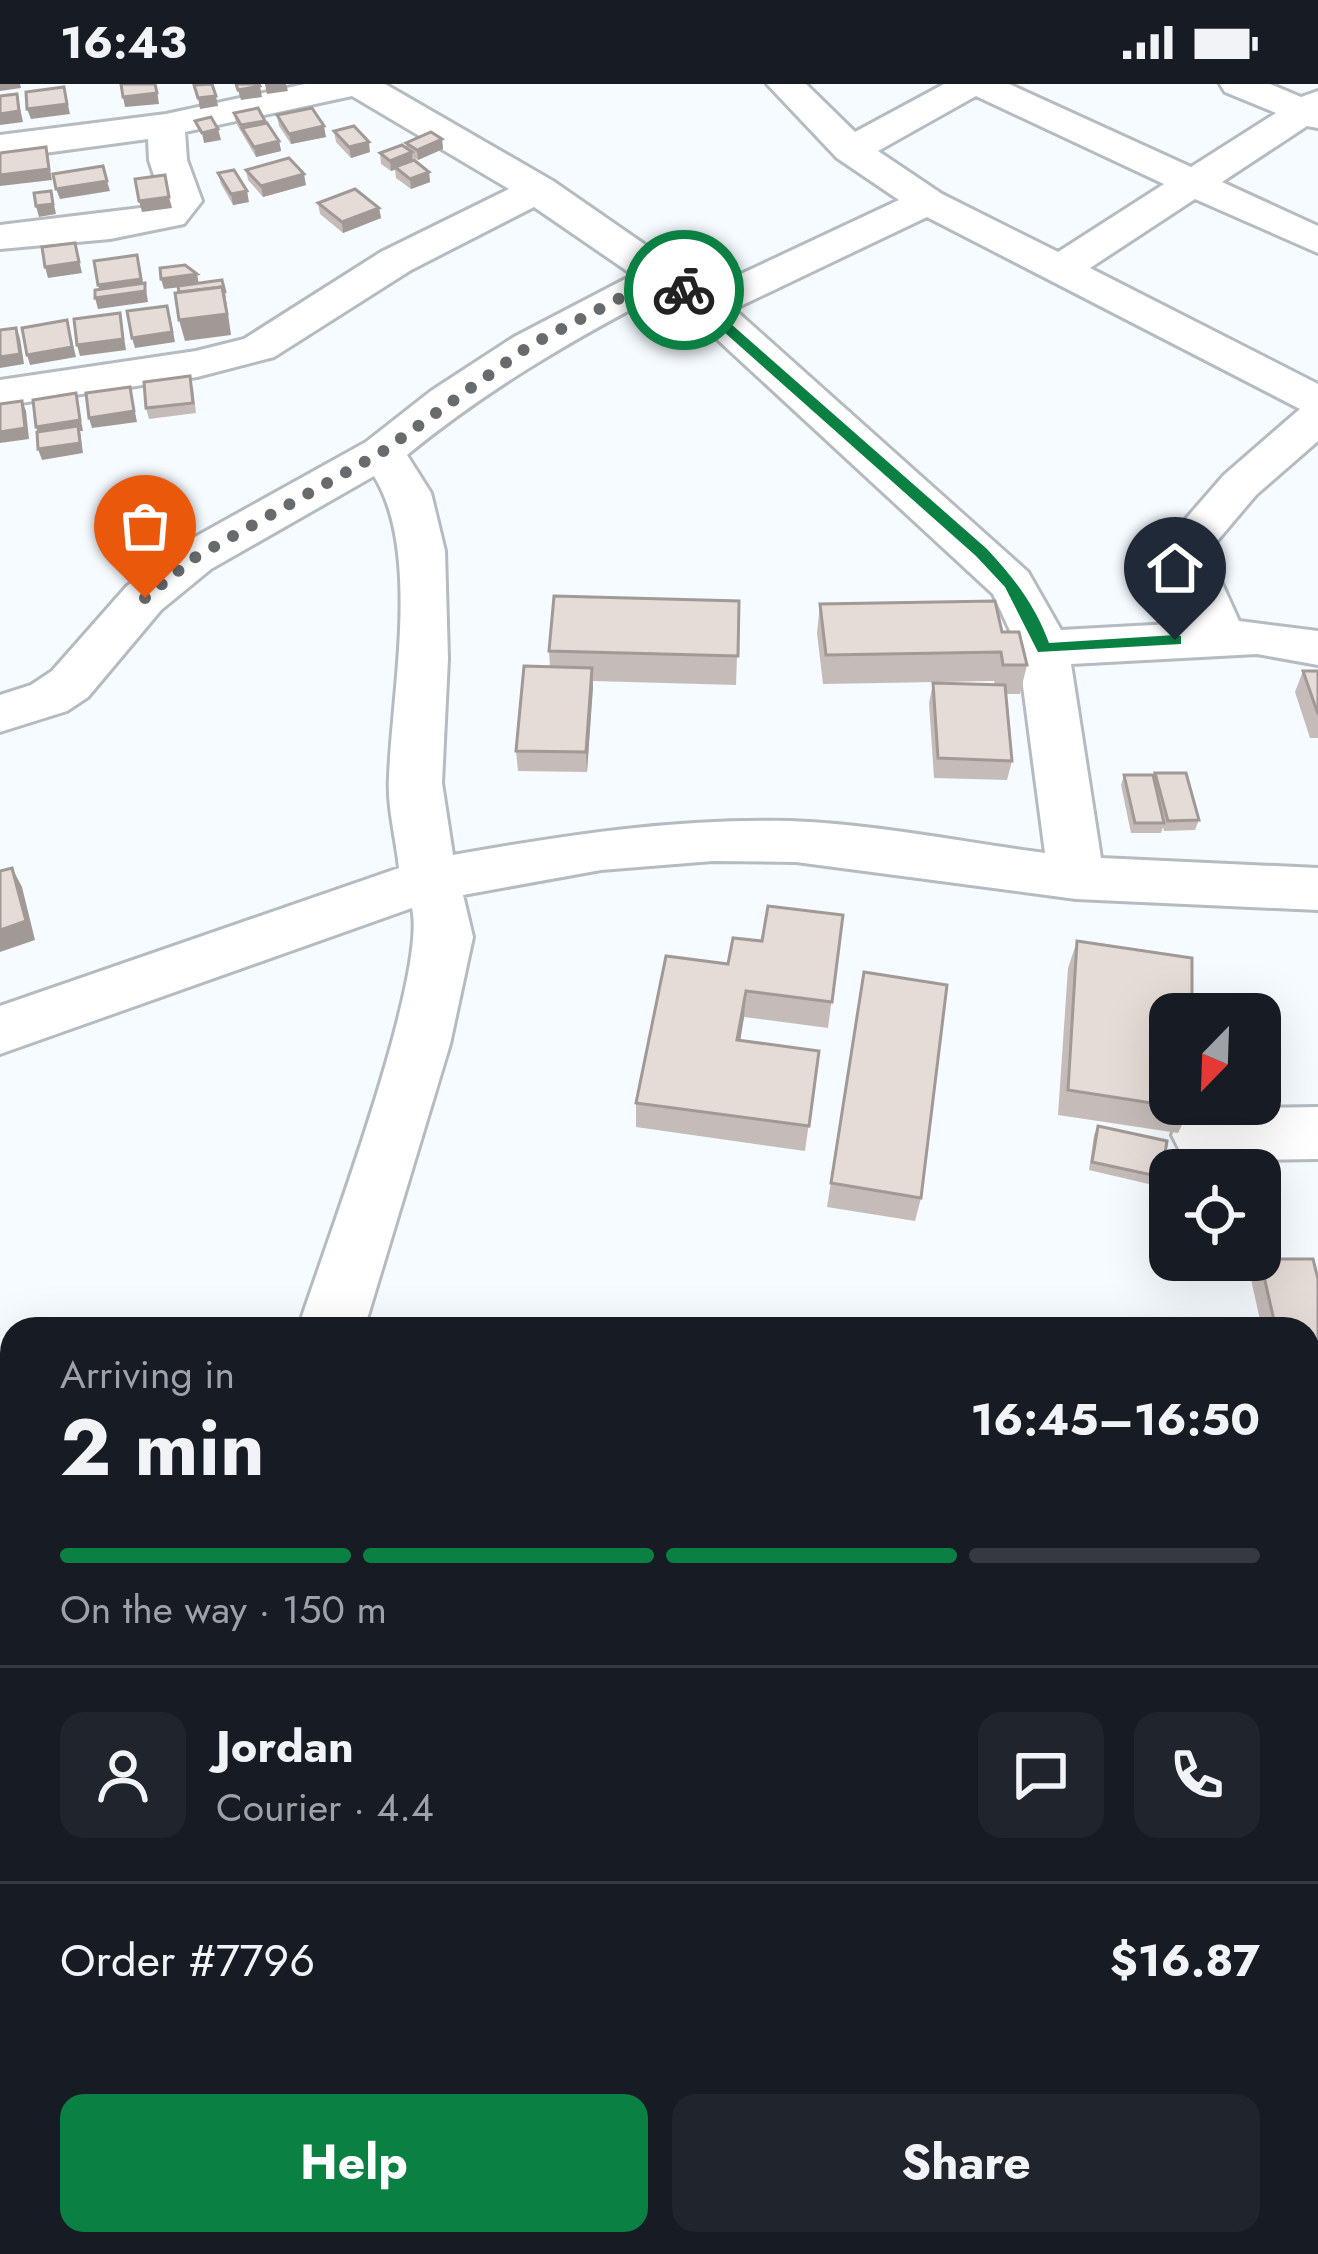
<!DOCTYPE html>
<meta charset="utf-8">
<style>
:root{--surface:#171b24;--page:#20242c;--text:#f1f3f6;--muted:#9ea1a6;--line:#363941;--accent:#0b8043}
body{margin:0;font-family:Jost,sans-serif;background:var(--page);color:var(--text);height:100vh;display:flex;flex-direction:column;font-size:45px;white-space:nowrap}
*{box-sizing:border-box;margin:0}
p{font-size:39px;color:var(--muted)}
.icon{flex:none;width:66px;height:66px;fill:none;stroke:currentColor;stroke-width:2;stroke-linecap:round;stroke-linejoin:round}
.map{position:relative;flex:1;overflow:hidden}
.panel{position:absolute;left:0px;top:1233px;width:1320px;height:939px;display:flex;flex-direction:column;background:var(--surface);border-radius:36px 36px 0 0;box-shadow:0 12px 48px #0002}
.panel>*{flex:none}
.needle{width:78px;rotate:203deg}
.controls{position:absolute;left:1149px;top:909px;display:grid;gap:24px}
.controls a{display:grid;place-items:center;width:132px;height:132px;border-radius:24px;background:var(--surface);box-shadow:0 12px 48px #0002;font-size:60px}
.pin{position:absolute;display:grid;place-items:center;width:102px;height:102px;color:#fff;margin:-123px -51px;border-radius:50% 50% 50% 0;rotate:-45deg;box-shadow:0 0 12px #0007}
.pin .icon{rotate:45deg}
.courier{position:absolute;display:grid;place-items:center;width:120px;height:120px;margin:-60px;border:9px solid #0b8043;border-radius:50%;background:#fff;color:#222;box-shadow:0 3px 15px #0007}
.head em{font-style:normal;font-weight:700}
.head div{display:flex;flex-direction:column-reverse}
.head{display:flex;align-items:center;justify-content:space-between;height:204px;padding:0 60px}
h1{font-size:78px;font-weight:700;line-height:90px}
.bar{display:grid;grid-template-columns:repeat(4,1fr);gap:18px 12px;align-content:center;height:144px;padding:0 60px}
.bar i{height:15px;border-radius:9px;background:var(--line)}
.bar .on{background:var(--accent)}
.bar p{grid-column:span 4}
.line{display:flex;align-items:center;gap:30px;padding:0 60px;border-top:3px solid var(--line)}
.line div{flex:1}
.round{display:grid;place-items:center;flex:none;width:126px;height:126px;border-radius:24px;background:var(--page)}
.primary-button{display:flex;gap:24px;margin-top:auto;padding:24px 60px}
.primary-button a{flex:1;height:138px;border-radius:24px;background:var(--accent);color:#fff;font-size:48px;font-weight:700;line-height:138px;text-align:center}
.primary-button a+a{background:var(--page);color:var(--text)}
.status{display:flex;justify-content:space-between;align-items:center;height:84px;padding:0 60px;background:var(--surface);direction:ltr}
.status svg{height:33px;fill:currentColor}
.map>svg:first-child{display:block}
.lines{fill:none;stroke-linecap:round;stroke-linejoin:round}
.minor-casing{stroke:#b4bbc1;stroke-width:6}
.minor{fill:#fff;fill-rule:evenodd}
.wall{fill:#c5bcb9}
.shaded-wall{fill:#a09996}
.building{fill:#e5dbd7;stroke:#a09996;stroke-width:3}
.route{fill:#0b8043}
.done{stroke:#676b6d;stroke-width:12;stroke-dasharray:0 21.6}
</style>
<div class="status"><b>16:43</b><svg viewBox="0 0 49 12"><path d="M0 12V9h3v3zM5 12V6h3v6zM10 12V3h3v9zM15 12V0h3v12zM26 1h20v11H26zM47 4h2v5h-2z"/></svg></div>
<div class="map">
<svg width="1318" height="2170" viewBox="0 0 1318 2170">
<rect width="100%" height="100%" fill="#f6fbff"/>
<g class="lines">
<defs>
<g id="minor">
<path d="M 305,0 L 385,0 L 553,97 L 709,205 L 899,116 L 837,74 L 767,0 L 806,0 L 855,48 L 944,0 L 1009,0 L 1191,83 L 1276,29 L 1225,8 L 1220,0 L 1270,0 L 1301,13 L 1318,7 L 1318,44 L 1307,42 L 1222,98 L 1318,142 L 1318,169 L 1195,115 L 1090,184 L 1318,300 L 1318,357 L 1256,411 L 1212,463 L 1210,473 L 1239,537 L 1318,547 L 1318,581 L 1257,570 L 1071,580 L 1101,774 L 1318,784 L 1318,826 L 1076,815 L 796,778 L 713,777 L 601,786 L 463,811 L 473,853 L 450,960 L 364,1245 L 298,1245 C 324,1164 428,892 412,824 L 0,970 L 0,922 L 399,784 C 396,755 387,722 389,693 C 392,607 421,467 374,392 L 211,485 L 161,526 L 88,613 L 67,627 L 0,648 L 0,611 L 31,601 L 52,587 L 127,502 L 177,463 L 366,358 L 431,307 L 514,253 L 633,191 L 534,123 L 411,186 L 274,273 L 197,293 L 0,322 L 0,296 L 196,267 L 244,255 L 381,168 L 509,105 L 352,12 L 185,48 L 187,76 L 202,117 L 184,140 L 110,155 L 0,165 L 0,141 L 157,122 L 162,116 L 149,76 L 148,55 L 0,75 L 0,51 L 166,30 ZM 976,12 L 1164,100 L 1058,168 L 942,110 L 878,67 ZM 927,133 L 1300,325 L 1224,391 L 1164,460 C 1160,485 1184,515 1190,539 L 1061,546 L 1028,488 L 734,225 ZM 660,210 L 691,231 L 993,510 L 1018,564 L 1045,769 C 961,758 874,740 790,737 C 675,734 566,751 453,771 L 442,699 L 448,575 L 445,467 L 431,409 L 407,371 C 486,306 570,257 660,210 Z"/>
<polygon points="1318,1023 1318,1075 1203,1077 1181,1069 1172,1051 1181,1033 1203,1025"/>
<polygon points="12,1272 12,1334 0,1336 0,1274"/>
<rect x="1308" y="1403" width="10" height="68"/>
<polygon points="0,1596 12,1599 12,1675 0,1672"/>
<polygon points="1308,1842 1318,1844 1318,1926 1308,1924"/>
<polygon points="141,2160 229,2160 228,2170 138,2170"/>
</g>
</defs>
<!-- minor casing -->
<use href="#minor" class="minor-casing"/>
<!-- minor -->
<use href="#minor" class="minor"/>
</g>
<!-- wall -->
<g class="wall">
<polygon points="234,29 265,39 279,57 281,67 256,73 236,39"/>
<polygon points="277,31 326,53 291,60 279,42"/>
<polygon points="334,47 370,68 351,74 336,58"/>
<polygon points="442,55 443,65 418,76 412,73 413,77 429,88 430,98 411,105 396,94 395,86 391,87 381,80 380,69 406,64 406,59"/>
<polygon points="246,86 306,101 263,113 248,96"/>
<polygon points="218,89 249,118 233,121 221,100"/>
<polygon points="318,119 379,124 381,134 343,149 320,130"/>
<polygon points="193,303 196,329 149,335 146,324"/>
<polygon points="739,517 736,601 593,597 587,688 518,687 516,667 550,583 549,567"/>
<polygon points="820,520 1002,548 1027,581 1020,610 1005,610 1012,677 1007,696 934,694 929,619 933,599 995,601 994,597 823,600 817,549"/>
<polygon points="1303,587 1318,587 1318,654 1310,654 1295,608"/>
<polygon points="1155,689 1199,736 1195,746 1164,747 1163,743 1161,749 1131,749 1121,701 1124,691 1154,694"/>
<polygon points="843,831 828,944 744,933 740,957 819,967 805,1067 636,1043 636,1019 728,880 762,857"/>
<polygon points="1077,857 1190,1025 1178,1049 1058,1031 1068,884"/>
<polygon points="864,888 921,1114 915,1137 827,1123"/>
<polygon points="1098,1042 1161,1093 1157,1102 1089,1086 1094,1051"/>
<polygon points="1260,1175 1318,1195 1318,1341 1308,1341 1308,1245 1262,1245 1250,1191"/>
</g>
<!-- shaded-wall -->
<g class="shaded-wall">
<polygon points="0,0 20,0 21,4 0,7"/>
<polygon points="156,0 159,20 125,23 123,13"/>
<polygon points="265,0 286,0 288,7 267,10"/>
<polygon points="260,2 262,13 241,16 238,6"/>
<polygon points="64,3 70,30 31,35 27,25"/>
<polygon points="17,10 23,38 0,41 0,30"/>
<polygon points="216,12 218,22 200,25 198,14"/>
<polygon points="324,42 326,53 291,60 289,50"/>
<polygon points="218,45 221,56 204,59 202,49"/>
<polygon points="442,55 443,65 418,76 417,66"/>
<polygon points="279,57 281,67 256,73 254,63"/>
<polygon points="369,58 370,68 351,74 349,63"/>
<polygon points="46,63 52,96 0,102 0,91"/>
<polygon points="412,68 413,78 391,87 390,77"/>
<polygon points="429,88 430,98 411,105 410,95"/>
<polygon points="304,90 306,101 263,113 261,102"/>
<polygon points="107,97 110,107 60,115 56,105"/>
<polygon points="51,107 56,130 39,133 36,122"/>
<polygon points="247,107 249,118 233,121 231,110"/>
<polygon points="169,113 172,124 142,128 139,117"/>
<polygon points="379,124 381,134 343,149 342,138"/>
<polygon points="75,159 82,189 48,194 45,183"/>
<polygon points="140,182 144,205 101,211 98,201"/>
<polygon points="197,190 199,201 164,205 161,195"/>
<polygon points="145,199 148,218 98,225 95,214"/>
<polygon points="225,208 231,251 185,257 179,236 183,225"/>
<polygon points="120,229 126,266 80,272 77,261"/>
<polygon points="170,232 175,258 135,264 132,254"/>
<polygon points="67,236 76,273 30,281 27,271"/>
<polygon points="16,244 20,254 24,280 0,284 0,273"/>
<polygon points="130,303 137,338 92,344 89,334"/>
<polygon points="76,309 83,347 80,347 83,369 42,376 38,365 40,354 36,343"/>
<polygon points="22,317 26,327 29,355 0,359 0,348"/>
<polygon points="592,584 593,604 587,688 586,668"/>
<polygon points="12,784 22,803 35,856 0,868 0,846"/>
<polygon points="746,907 744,933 736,982 737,956"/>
</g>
<!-- building -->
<g class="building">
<polygon points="121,0 155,0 157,9 123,13"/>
<polygon points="212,0 216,12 198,14 194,1"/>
<polygon points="236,0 259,0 260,2 238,6"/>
<polygon points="64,3 67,20 27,25 26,8"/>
<polygon points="17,10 19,27 0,30 0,12"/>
<polygon points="258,24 265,37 241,41 234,29"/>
<polygon points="312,24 324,42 289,50 277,31"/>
<polygon points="211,33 218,45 202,49 195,37"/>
<polygon points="267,39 279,57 254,63 242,44"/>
<polygon points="354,42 369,58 349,63 334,47"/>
<polygon points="431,48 442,55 417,66 406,59"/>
<polygon points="402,61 412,68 390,77 380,69"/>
<polygon points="46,63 49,85 0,91 0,69"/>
<polygon points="289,74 304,90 261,102 246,86"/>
<polygon points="414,76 429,88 410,95 395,83"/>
<polygon points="103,82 107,97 56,105 53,90"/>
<polygon points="234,86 247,107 231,110 218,89"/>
<polygon points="165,91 169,113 139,117 135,95"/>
<polygon points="355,105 379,124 342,138 318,119"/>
<polygon points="51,107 53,120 36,122 34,109"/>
<polygon points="75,159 79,178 45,183 42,163"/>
<polygon points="137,171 141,195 98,201 94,177"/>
<polygon points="185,181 197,190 161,195 160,184"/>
<polygon points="222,196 225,208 223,209 222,203 179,208 178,202"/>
<polygon points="145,199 145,207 95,214 95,206"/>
<polygon points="222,203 227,230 179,236 175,209"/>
<polygon points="167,222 172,248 132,254 127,227"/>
<polygon points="120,229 123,255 77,261 74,235"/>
<polygon points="67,236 72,263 27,271 22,244"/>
<polygon points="16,244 20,270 0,273 0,246"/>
<polygon points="190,292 193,319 146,324 144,298"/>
<polygon points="130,303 134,327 89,334 86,309"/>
<polygon points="76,309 80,336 36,343 33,316"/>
<polygon points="22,317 25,344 0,348 0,320"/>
<polygon points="78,342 80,359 38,365 37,348"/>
<polygon points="554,512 739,517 738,572 549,567"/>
<polygon points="995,517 1002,548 1019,548 1027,581 1003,581 1001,568 826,571 820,520"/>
<polygon points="524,582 592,584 586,668 516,667"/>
<polygon points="1303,587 1318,587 1318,630"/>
<polygon points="933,599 1005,601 1012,677 938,674"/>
<polygon points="1155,689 1186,689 1199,736 1168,737"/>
<polygon points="1124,691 1153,691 1164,739 1135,739"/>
<polygon points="12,784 26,837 0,846 0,787"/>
<polygon points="768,822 843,831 832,918 746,907 737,956 819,967 809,1042 636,1019 666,872 728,880 733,854 762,857"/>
<polygon points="1077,857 1192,874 1192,930 1170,930 1170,1020 1191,1020 1190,1025 1068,1006"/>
<polygon points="864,888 947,901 921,1114 831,1099"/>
<polygon points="1098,1042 1167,1057 1161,1093 1092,1078"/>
<polygon points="1260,1175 1313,1175 1318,1195 1318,1327 1308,1327 1308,1245 1276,1245"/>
</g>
<!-- route -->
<path class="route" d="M 679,203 L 689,203 L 987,465 C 1014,494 1035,521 1049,559 L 1175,551 L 1181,552 L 1181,560 L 1038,568 L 1005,503 L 976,472 L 679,208 Z"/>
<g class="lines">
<!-- done -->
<polyline class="done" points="145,514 194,474 382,368 529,262 664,191 684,206"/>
</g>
</svg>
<div class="controls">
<a><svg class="needle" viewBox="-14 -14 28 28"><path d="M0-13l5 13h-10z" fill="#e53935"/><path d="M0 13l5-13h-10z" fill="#9ea1a6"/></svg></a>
<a><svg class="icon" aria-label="locate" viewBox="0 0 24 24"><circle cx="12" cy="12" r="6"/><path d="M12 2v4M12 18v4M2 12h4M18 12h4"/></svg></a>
</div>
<div class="pin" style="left:145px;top:514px;background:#ea580c"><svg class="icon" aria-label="bag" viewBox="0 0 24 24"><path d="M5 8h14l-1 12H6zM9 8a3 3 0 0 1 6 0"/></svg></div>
<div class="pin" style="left:1175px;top:556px;background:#1f2937"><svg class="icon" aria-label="home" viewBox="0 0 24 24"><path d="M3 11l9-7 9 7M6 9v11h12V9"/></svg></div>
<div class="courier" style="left:684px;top:206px"><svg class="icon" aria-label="bike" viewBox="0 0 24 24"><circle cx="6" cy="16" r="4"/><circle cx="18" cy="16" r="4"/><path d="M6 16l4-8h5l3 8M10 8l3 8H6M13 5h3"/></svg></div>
<section class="panel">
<div class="head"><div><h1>2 min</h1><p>Arriving in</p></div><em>16:45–16:50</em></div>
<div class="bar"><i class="on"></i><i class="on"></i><i class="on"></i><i></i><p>On the way · 150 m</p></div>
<div class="line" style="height:216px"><a class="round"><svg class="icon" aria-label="person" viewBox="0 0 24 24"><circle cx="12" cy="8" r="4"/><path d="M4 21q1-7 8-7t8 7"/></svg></a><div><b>Jordan</b><p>Courier · 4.4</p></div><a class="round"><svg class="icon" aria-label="chat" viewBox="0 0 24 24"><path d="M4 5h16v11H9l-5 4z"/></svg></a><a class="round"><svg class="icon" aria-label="phone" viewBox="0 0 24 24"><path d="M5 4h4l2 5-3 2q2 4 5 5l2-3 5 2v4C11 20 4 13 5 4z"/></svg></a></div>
<div class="line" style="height:156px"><div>Order #7796</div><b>$16.87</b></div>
<div class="primary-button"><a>Help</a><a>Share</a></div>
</section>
</div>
